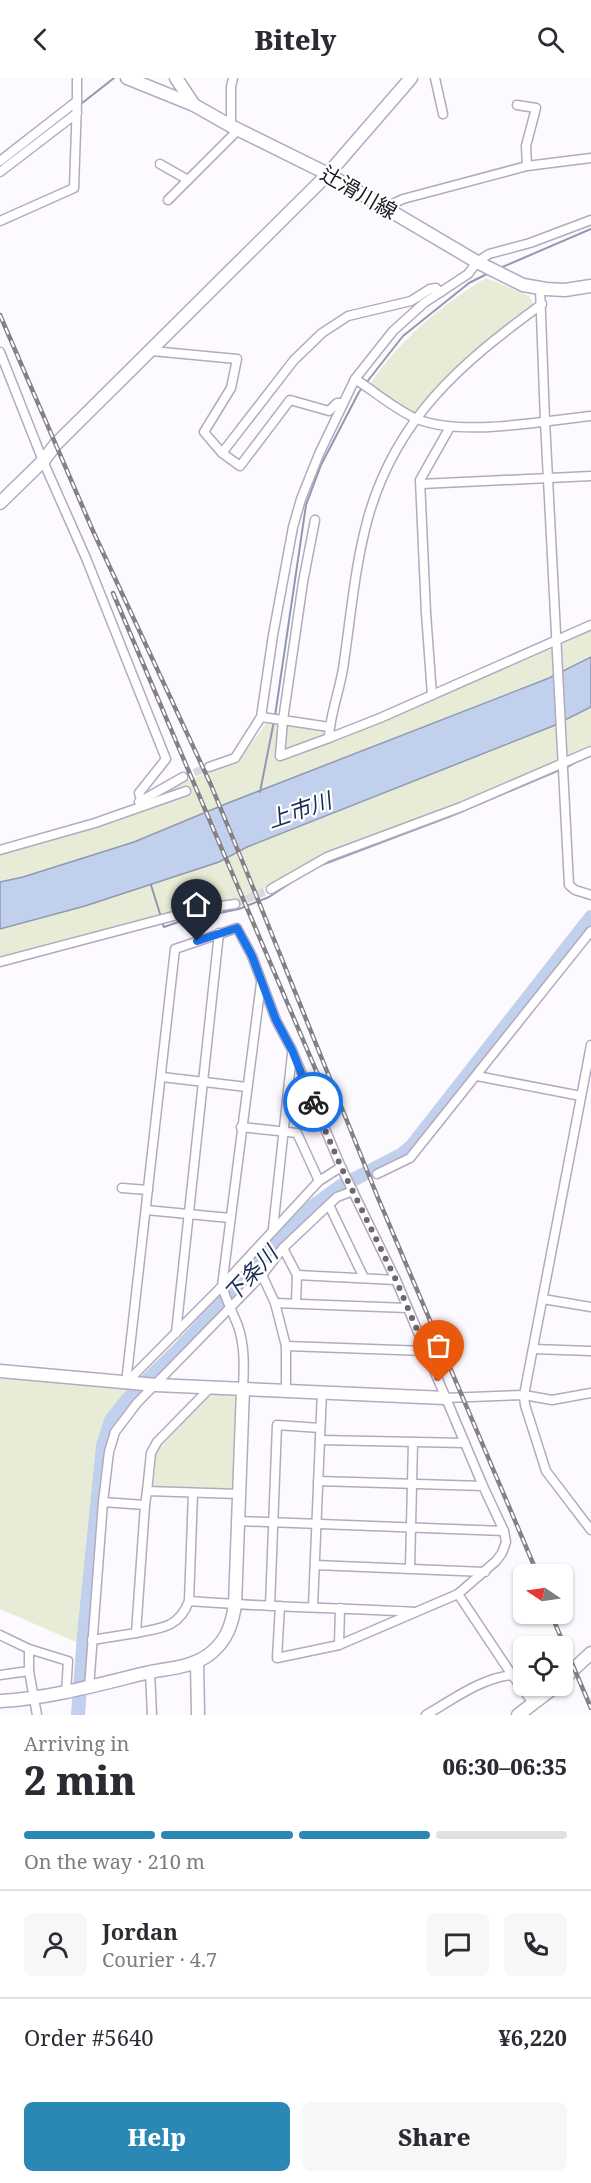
<!DOCTYPE html>
<meta charset="utf-8">
<style>
:root{--surface:#fff;--page:#f7f7f7;--text:#2b2b33;--muted:#7c7c81;--line:#e1e1e2;--accent:#2b87b4}
body{margin:0;font-family:"Noto Serif","Noto Sans JP",serif;background:var(--page);color:var(--text);height:100vh;display:flex;flex-direction:column;font-size:22px;white-space:nowrap}
*{box-sizing:border-box;margin:0}
p{font-size:20px;color:var(--muted)}
.icon{flex:none;width:33px;height:33px;fill:none;stroke:currentColor;stroke-width:2;stroke-linecap:round;stroke-linejoin:round}
.map{position:relative;height:1637px;overflow:hidden}
.side{display:flex;flex-direction:column;background:var(--surface);flex:1}
.side>*{flex:none}
.needle{width:39px;rotate:283deg}
.buttons{position:absolute;left:513px;top:1486px;display:grid;gap:12px}
.buttons a{display:grid;place-items:center;width:60px;height:60px;border-radius:9px;background:var(--surface);box-shadow:0 2px 4px #0004;font-size:30px}
.pin{position:absolute;display:grid;place-items:center;width:51px;height:51px;color:#fff;margin:-62px -26px;border-radius:50% 50% 50% 0;rotate:-45deg;box-shadow:0 0 6px #0007}
.pin .icon{rotate:45deg}
.courier{position:absolute;display:grid;place-items:center;width:60px;height:60px;margin:-30px;border:4px solid #1a73e8;border-radius:50%;background:#fff;color:#222;box-shadow:0 2px 8px #0007}
.summary em{font-style:normal;font-weight:800}
.summary div{display:flex;flex-direction:column-reverse}
.summary{display:flex;align-items:center;justify-content:space-between;height:102px;padding:0 24px}
h1{font-size:39px;font-weight:800;line-height:45px}
.bar{display:grid;grid-template-columns:repeat(4,1fr);gap:9px 6px;align-content:center;height:72px;padding:0 24px}
.bar i{height:8px;border-radius:4px;background:var(--line)}
.bar .active{background:var(--accent)}
.bar p{grid-column:span 4}
.line{display:flex;align-items:center;gap:15px;padding:0 24px;border-top:2px solid var(--line)}
.line div{flex:1}
.round{display:grid;place-items:center;flex:none;width:63px;height:63px;border-radius:9px;background:var(--page)}
.primary-button{display:flex;gap:12px;margin-top:auto;padding:12px 24px}
.primary-button a{flex:1;height:69px;border-radius:9px;background:var(--accent);color:#fff;font-size:24px;font-weight:800;line-height:69px;text-align:center}
.primary-button a+a{background:var(--page);color:var(--text)}
header{display:flex;justify-content:space-between;align-items:center;height:78px;padding:0 24px;background:var(--surface);font-size:27px;font-weight:800}
.map>svg:first-child{display:block}
.green{fill:#e8ecd6}
.water{fill:#c0d0ed;stroke:#8f99b0;stroke-width:1.5}
.lines{fill:none;stroke-linecap:round;stroke-linejoin:round}
.stream{stroke:#8f99b0;stroke-width:2}
.river{stroke:#c0d0ed;stroke-width:14}
.street-tunnel{stroke:#dbd8dd;stroke-width:8;stroke-dasharray:8 4;stroke-linecap:butt}
.street-casing{stroke:#b5a9c0;stroke-width:11}
.secondary-casing{stroke:#b5a9c0;stroke-width:15}
.street{stroke:#fff;stroke-width:8}
.secondary{stroke:#fff;stroke-width:12}
.rail-casing{stroke:#838086;stroke-width:4.5}
.rail{stroke:#fff;stroke-width:2;stroke-dasharray:7;stroke-linecap:butt}
.done{stroke:#6b686e;stroke-width:6;stroke-dasharray:0 10.8}
.route{stroke:#1a73e8;stroke-width:8}
.labels{text-anchor:middle;dominant-baseline:central;stroke-width:4.5;stroke-linejoin:round;paint-order:stroke}
.street-label{font-size:21px;fill:#1d1921;stroke:#fff}
.water-label{font-size:22px;font-style:italic;fill:#1a2d53;stroke:#fff}
</style>
<header><svg class="icon" aria-label="back" viewBox="0 0 24 24"><path d="M15 5l-7 7 7 7"/></svg>Bitely<svg class="icon" aria-label="search" viewBox="0 0 24 24"><circle cx="10" cy="10" r="6"/><path d="M15 15l6 6"/></svg></header>
<div class="map">
<svg width="591" height="1637" viewBox="0 0 591 1637">
<rect width="100%" height="100%" fill="#fcfafe"/>
<!-- green -->
<g class="green">
<path d="M 486,200 L 529,218 L 534,227 L 415,337 L 369,307 C 400,262 439,228 486,200 Z"/>
<polygon points="591,551 591,579 549,599 228,725 134,764 23,799 0,804 0,776 53,762 127,738 177,706 237,685 267,644 336,653 407,632 569,563"/>
<polygon points="591,629 591,667 456,726 329,774 268,808 237,823 185,829 68,865 0,882 0,851 117,817 219,784 247,769 553,648"/>
<polygon points="0,1293 128,1310 127,1322 111,1342 103,1368 83,1567 0,1531"/>
<polygon points="211,1314 239,1316 233,1411 152,1408 157,1373"/>
</g>
<!-- water -->
<polygon class="water" points="591,579 591,629 553,648 247,769 219,784 85,828 0,851 0,804 23,799 134,764 228,725 549,600"/>
<g class="lines">
<!-- stream -->
<g class="stream">
<polyline points="81,26 114,0"/>
<polyline points="45,53 74,31"/>
<polyline points="500,190 591,151"/>
<polyline points="275,638 306,427 321,387 359,314 403,258 469,205 489,195"/>
<polyline points="567,689 580,682"/>
<polyline points="260,714 274,643"/>
<polyline points="319,788 451,738 562,691"/>
<polyline points="151,807 161,839"/>
<polyline points="162,845 164,849 201,836 210,837 239,831 269,819 301,798"/>
</g>
<!-- river -->
<polyline class="river" points="78,1637 84,1557 103,1368 111,1342 127,1322 180,1270 258,1185 312,1129 341,1108 401,1077 411,1069 591,839"/>
<!-- street-tunnel -->
<g class="street-tunnel">
<polyline points="183,699 209,689"/>
<polyline points="235,826 271,811"/>
</g>
<defs>
<g id="street">
<polyline points="435,0 443,36"/>
<polyline points="517,27 536,30 526,68 527,88"/>
<polyline points="231,48 231,9 233,0"/>
<polyline points="0,83 77,23 77,0"/>
<polyline points="160,86 188,102"/>
<polyline points="0,94 77,35"/>
<polyline points="168,122 239,51"/>
<polyline points="386,129 403,121 527,88 591,80"/>
<polyline points="0,143 74,110 77,23"/>
<polyline points="540,210 545,343 569,807 575,812 591,817"/>
<path d="M 542,226 C 461,285 396,340 368,440 C 355,487 351,536 344,584 C 341,610 330,634 329,660 L 380,640 L 591,547"/>
<polyline points="152,273 237,281 231,310 204,354 222,375 240,388 290,322 329,333 337,325 343,325"/>
<polyline points="0,274 43,383 86,480 166,681 139,715 141,722"/>
<path d="M 355,301 C 374,313 396,332 417,341 C 462,359 542,343 591,338"/>
<polyline points="222,375 294,282 322,255 348,238 411,223 430,211 436,210 441,214"/>
<polyline points="421,406 591,398"/>
<polyline points="315,442 303,504 283,642 329,649"/>
<polyline points="432,617 426,535 420,402 450,349"/>
<polyline points="261,639 283,642 280,678 329,660"/>
<polyline points="209,689 235,680 261,639 273,557 293,449 301,421 319,376 355,301 393,253 424,225 468,196 477,184 489,176 530,165 591,142"/>
<polyline points="139,724 183,699"/>
<polyline points="0,772 95,745 186,713"/>
<polyline points="271,811 327,779 461,729 591,673"/>
<polyline points="0,884 200,831 235,826"/>
<polyline points="591,967 524,1317 525,1327 546,1393 591,1452"/>
<polyline points="477,998 581,1018"/>
<polyline points="162,999 247,1009"/>
<polyline points="241,1049 297,1055 319,1103"/>
<polyline points="377,1096 410,1080 591,853"/>
<polyline points="122,1110 148,1112"/>
<polyline points="329,1127 364,1200"/>
<polyline points="146,1132 230,1140"/>
<polyline points="273,1151 292,976"/>
<polyline points="283,1170 297,1197 296,1225"/>
<polyline points="262,1197 275,1225 286,1268 286,1312"/>
<polyline points="297,1197 396,1202"/>
<polyline points="543,1221 591,1229"/>
<polyline points="275,1225 407,1230"/>
<polyline points="176,1255 219,855"/>
<polyline points="286,1268 426,1273"/>
<polyline points="533,1271 591,1273"/>
<polyline points="126,1305 175,871 237,850 252,878 276,942 292,972 341,1089 396,1202 483,1408 504,1453 506,1464 502,1475 496,1483 458,1516 339,1567 277,1580 280,1528"/>
<polyline points="126,1305 222,1208 319,1103 341,1089"/>
<path d="M 243,1311 C 244,1290 245,1268 238,1248 C 233,1235 226,1222 222,1208 L 261,905"/>
<polyline points="445,1320 524,1317 552,1322 591,1315"/>
<polyline points="320,1362 465,1365"/>
<polyline points="318,1403 483,1408"/>
<polyline points="147,1413 151,1375 157,1364 210,1310"/>
<polyline points="103,1424 145,1427 147,1413 239,1416"/>
<polyline points="239,1443 504,1453"/>
<polyline points="315,1487 485,1494"/>
<polyline points="410,1490 413,1364"/>
<polyline points="458,1516 512,1597"/>
<path d="M 189,1523 C 264,1529 340,1530 415,1534"/>
<polyline points="270,1528 277,1347 320,1350"/>
<polyline points="313,1528 322,1313"/>
<path d="M 136,1555 C 161,1550 179,1550 189,1523 L 193,1415"/>
<polyline points="0,1557 29,1571"/>
<polyline points="92,1562 136,1555 145,1427"/>
<polyline points="339,1567 340,1530"/>
<polyline points="150,1594 152,1637"/>
<polyline points="0,1597 29,1593"/>
<polyline points="89,1610 103,1424 109,1374 115,1354 137,1325 262,1197 283,1170 337,1119 353,1113"/>
<polyline points="37,1637 29,1593 29,1571 68,1583 66,1615"/>
<path d="M 426,1637 C 452,1622 481,1600 512,1597 L 534,1626"/>
</g>
<g id="secondary">
<polyline points="127,0 194,27 231,48 328,96 477,184 523,207 546,211 565,212 591,208"/>
<polyline points="176,0 194,27"/>
<polyline points="0,425 43,383 56,366 328,96 411,0"/>
<polyline points="0,1293 156,1307 445,1320"/>
<polyline points="197,1585 198,1637"/>
<polyline points="562,1602 591,1575"/>
<path d="M 0,1623 C 52,1620 100,1606 150,1594 C 171,1590 194,1589 211,1575 C 227,1562 232,1546 235,1527 L 243,1311"/>
<polyline points="518,1637 556,1608"/>
</g>
</defs>
<!-- street casing -->
<use href="#street" class="street-casing"/>
<!-- secondary casing -->
<use href="#secondary" class="secondary-casing"/>
<!-- street -->
<use href="#street" class="street"/>
<!-- secondary -->
<use href="#secondary" class="secondary"/>
<defs>
<g id="rail">
<polyline points="0,237 93,453 211,707 250,802 378,1120 538,1497"/>
<polyline points="113,515 329,1023"/>
<polyline points="551,1536 591,1630"/>
</g>
</defs>
<!-- rail casing -->
<use href="#rail" class="rail-casing"/>
<!-- rail -->
<use href="#rail" class="rail"/>
</g>
<g class="lines">
<!-- done -->
<polyline class="done" points="313,1024 341,1089 396,1202 439,1304"/>
<!-- route -->
<polyline class="route" points="197,863 237,850 252,878 276,942 292,972 313,1024"/>
</g>
<g class="labels">
<!-- street labels -->
<g class="street-label">
<text transform="translate(359 114) rotate(30)">辻滑川線</text>
</g>
<!-- water labels -->
<g class="water-label">
<text transform="translate(299 731) rotate(-19)">上市川</text>
<text transform="translate(250 1195) rotate(-47)">下条川</text>
</g>
</g>
</svg>
<div class="buttons">
<a><svg class="needle" viewBox="-14 -14 28 28"><path d="M0-13l5 13h-10z" fill="#e53935"/><path d="M0 13l5-13h-10z" fill="#7c7c81"/></svg></a>
<a><svg class="icon" aria-label="locate" viewBox="0 0 24 24"><circle cx="12" cy="12" r="6"/><path d="M12 2v4M12 18v4M2 12h4M18 12h4"/></svg></a>
</div>
<div class="pin" style="left:439px;top:1304px;background:#ea580c"><svg class="icon" aria-label="bag" viewBox="0 0 24 24"><path d="M5 8h14l-1 12H6zM9 8a3 3 0 0 1 6 0"/></svg></div>
<div class="pin" style="left:197px;top:863px;background:#1f2937"><svg class="icon" aria-label="home" viewBox="0 0 24 24"><path d="M3 11l9-7 9 7M6 9v11h12V9"/></svg></div>
<div class="courier" style="left:313px;top:1024px"><svg class="icon" aria-label="bike" viewBox="0 0 24 24"><circle cx="6" cy="16" r="4"/><circle cx="18" cy="16" r="4"/><path d="M6 16l4-8h5l3 8M10 8l3 8H6M13 5h3"/></svg></div>
</div>
<section class="side">
<div class="summary"><div><h1>2 min</h1><p>Arriving in</p></div><em>06:30–06:35</em></div>
<div class="bar"><i class="active"></i><i class="active"></i><i class="active"></i><i></i><p>On the way · 210 m</p></div>
<div class="line" style="height:108px"><a class="round"><svg class="icon" aria-label="person" viewBox="0 0 24 24"><circle cx="12" cy="8" r="4"/><path d="M4 21q1-7 8-7t8 7"/></svg></a><div><b>Jordan</b><p>Courier · 4.7</p></div><a class="round"><svg class="icon" aria-label="chat" viewBox="0 0 24 24"><path d="M4 5h16v11H9l-5 4z"/></svg></a><a class="round"><svg class="icon" aria-label="phone" viewBox="0 0 24 24"><path d="M5 4h4l2 5-3 2q2 4 5 5l2-3 5 2v4C11 20 4 13 5 4z"/></svg></a></div>
<div class="line" style="height:78px"><div>Order #5640</div><b>¥6,220</b></div>
<div class="primary-button"><a>Help</a><a>Share</a></div>
</section>
